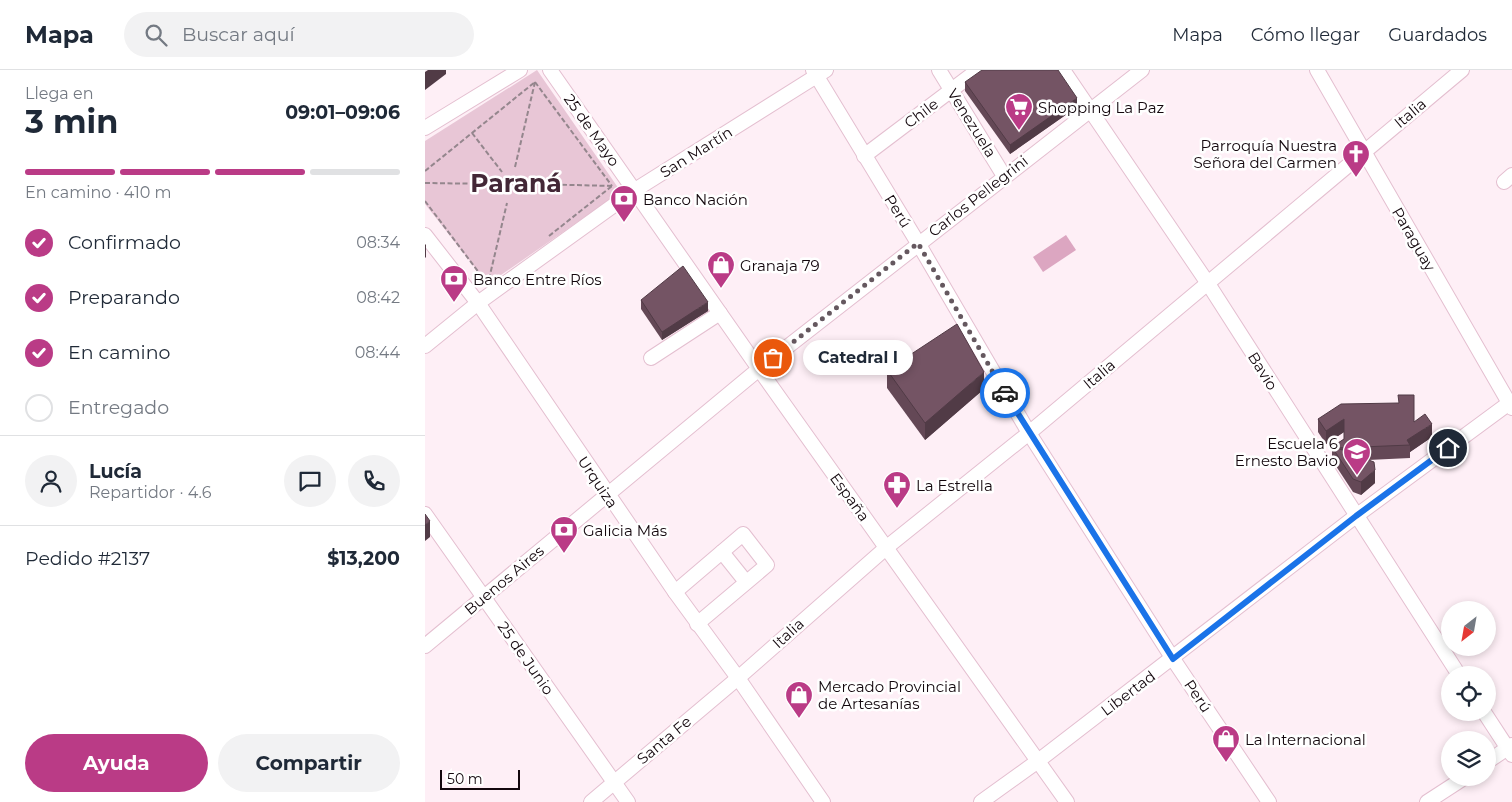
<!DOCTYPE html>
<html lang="es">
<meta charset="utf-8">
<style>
:root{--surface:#fff;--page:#f2f2f3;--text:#1f2937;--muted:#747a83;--line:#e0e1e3;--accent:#ba3b86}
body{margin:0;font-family:Montserrat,sans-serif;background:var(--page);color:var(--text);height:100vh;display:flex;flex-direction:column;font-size:19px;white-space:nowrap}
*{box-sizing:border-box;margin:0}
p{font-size:16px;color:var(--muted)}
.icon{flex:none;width:28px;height:28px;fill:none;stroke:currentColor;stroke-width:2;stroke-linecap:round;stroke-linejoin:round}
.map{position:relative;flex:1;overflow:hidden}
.details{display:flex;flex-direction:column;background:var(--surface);width:425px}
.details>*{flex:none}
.needle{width:32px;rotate:211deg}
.fabs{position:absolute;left:1016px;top:531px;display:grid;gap:10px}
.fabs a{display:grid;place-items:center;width:55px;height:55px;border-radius:50%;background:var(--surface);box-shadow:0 2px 8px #0003;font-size:25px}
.scale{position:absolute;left:15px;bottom:12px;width:80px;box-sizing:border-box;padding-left:5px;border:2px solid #13070d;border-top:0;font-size:14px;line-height:18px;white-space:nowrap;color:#13070d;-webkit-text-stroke:4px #fff;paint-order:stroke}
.pin{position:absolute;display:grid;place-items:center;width:42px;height:42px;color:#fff;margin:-21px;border:2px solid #fff;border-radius:50%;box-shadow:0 1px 5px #0007}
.courier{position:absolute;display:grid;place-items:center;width:50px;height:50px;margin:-25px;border:4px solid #1a73e8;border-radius:50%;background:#fff;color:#222;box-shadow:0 1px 6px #0007}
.bubble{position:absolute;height:35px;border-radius:18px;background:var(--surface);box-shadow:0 2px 8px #0003;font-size:16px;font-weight:700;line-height:35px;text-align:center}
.summary em{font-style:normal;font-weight:700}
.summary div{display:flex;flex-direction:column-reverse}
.summary{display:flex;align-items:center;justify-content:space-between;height:85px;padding:0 25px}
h1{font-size:32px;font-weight:700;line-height:38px}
.bar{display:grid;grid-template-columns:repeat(4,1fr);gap:8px 5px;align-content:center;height:60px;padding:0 25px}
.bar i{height:6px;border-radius:4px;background:var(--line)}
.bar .current{background:var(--accent)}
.bar p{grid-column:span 4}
.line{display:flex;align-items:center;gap:12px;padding:0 25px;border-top:1px solid var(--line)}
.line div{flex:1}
.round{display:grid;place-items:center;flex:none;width:52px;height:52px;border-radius:26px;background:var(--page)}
ol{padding:0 25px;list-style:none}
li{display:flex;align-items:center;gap:15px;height:55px}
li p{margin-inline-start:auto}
li .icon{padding:5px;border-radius:50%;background:var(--accent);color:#fff;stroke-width:4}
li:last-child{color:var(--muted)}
li i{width:28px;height:28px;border:2px solid var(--line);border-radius:50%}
.cta{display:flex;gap:10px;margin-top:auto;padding:10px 25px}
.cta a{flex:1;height:58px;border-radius:30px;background:var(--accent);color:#fff;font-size:20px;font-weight:700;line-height:58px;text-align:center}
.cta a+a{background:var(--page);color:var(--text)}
header{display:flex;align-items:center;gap:30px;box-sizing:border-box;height:70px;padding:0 25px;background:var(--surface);border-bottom:1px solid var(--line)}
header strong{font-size:24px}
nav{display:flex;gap:28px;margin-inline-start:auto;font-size:18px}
.search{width:350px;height:45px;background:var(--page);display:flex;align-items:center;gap:12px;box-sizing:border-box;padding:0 18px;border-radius:28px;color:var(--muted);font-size:19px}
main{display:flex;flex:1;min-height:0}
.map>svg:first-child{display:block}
.green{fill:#e8c6d6}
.water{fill:#dca6c1}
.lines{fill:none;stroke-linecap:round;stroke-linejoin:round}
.minor-casing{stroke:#e4bfd0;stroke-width:16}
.path{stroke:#94868d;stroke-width:2;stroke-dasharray:5 2.5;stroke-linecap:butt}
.minor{stroke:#fff;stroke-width:14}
.wall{fill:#644856}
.shaded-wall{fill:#513b46}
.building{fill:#745464;stroke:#513b46}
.done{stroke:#65585f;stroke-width:5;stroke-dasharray:0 9}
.route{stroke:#1a73e8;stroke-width:6}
.labels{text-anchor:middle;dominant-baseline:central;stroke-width:5;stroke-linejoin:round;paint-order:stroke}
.poi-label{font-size:15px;fill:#13070d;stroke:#fff;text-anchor:start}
.street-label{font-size:15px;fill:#13070d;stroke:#fff}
.town-label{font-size:25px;font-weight:bold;fill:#432736;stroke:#fff}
</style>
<header>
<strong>Mapa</strong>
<div class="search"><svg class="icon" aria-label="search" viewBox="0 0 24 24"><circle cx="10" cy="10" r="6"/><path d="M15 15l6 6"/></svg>Buscar aquí</div>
<nav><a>Mapa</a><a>Cómo llegar</a><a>Guardados</a></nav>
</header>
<main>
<section class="details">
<div class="summary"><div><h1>3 min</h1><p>Llega en</p></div><em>09:01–09:06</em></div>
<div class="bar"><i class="current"></i><i class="current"></i><i class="current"></i><i></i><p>En camino · 410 m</p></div>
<ol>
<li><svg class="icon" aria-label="check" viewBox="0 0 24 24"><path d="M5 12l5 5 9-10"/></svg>Confirmado<p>08:34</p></li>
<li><svg class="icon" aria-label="check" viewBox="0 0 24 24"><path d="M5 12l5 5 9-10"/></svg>Preparando<p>08:42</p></li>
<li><svg class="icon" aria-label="check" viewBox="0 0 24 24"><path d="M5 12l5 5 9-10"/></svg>En camino<p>08:44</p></li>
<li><i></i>Entregado</li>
</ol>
<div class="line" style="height:90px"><a class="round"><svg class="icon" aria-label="person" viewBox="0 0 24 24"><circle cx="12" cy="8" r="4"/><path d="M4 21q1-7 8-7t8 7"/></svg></a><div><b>Lucía</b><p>Repartidor · 4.6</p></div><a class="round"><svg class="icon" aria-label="chat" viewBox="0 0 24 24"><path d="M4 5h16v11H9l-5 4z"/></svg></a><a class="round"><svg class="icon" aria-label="phone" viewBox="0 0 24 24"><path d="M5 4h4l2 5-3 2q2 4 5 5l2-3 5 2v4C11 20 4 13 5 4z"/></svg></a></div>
<div class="line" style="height:65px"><div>Pedido #2137</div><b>$13,200</b></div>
<div class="cta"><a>Ayuda</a><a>Compartir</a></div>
</section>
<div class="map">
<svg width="1087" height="732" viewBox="0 0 1087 732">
<rect width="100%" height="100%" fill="#feeff6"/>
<!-- green -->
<polygon class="green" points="112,0 196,122 63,214 0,134 0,71"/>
<!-- water -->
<polygon class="water" points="641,165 651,180 618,202 608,187"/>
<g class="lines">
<defs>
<g id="minor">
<polyline points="125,0 334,299 642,732"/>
<polyline points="388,0 493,173 604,363 748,589 844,732"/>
<polyline points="514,0 579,106"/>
<polyline points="638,0 782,212 1034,605"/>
<polyline points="892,0 1087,338"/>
<polyline points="0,58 95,0"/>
<polyline points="439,86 553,0"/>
<polyline points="1079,112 1087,105"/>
<polyline points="0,165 53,233 250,522 313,608 398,732"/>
<polyline points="0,276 53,233 210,120 401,0"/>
<polyline points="226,288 295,243"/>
<polyline points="0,444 203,732"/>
<polyline points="297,482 321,512"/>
<polyline points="250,522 318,464 342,495 272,554"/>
<polyline points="0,576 334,299 717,0"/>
<polyline points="1059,642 1087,685"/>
<polyline points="1062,692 1087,675"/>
<polyline points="166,732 313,608 462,477 604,363 1037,0"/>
<polyline points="556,732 613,691 931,446 1087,331"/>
<polyline points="1002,732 1039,708"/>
</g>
</defs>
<!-- minor casing -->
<use href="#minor" class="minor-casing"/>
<!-- path -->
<g class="path">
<polyline points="110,12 187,116"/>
<polyline points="47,63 77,102"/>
<polyline points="90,97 110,12"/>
<polyline points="0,101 110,12"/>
<polyline points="0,113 70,114"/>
<polyline points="107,114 187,116"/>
<polyline points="0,131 61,212"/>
<polyline points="124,166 187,116"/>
<polyline points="64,209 82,133"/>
</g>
<!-- minor -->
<use href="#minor" class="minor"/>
</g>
<!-- wall -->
<g class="wall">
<polygon points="540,12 652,37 585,84 540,21"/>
<polygon points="216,230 283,241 237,270 216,239"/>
<polygon points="462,300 559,319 500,370 462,318"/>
<polygon points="893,349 989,352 1007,367 985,382 985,388 943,390 950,413 936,425 928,422 907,390 907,377 919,369 919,362 901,374 893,362"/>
</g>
<!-- shaded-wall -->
<g class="shaded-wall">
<polygon points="3,0 21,0 21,4 0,20 0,2"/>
<polygon points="652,28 652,37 585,84 585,75"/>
<polygon points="1,174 1,187 0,188 0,175"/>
<polygon points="283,232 283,241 237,270 237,262"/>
<polygon points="559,302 559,319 500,370 500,353"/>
<polygon points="919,349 919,362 901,374 901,361"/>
<polygon points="1007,354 1007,367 985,382 985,375 982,370"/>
<polygon points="950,400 950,413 936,425 936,412"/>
<polygon points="5,451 5,467 0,471 0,455"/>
</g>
<!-- building -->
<g class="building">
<polygon points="557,0 633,0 652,28 585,75 540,12"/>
<polygon points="258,196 283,232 237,262 216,230"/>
<polygon points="532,254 559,302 500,353 462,300"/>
<polygon points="973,325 989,325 989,352 1000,344 1007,354 982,370 985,375 912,378 949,392 950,400 936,412 928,409 907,377 919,369 919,349 901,361 893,349 916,334 974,333"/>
<polygon points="0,444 5,451 0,455"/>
</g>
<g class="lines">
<!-- done -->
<polyline class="done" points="348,288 493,173 580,323"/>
<!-- route -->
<polyline class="route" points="580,323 748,589 931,446 1023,378"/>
</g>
<!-- icons -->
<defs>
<symbol id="supermarket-pin" viewBox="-11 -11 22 30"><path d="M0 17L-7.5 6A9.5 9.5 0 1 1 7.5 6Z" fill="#ba3b86" stroke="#fff"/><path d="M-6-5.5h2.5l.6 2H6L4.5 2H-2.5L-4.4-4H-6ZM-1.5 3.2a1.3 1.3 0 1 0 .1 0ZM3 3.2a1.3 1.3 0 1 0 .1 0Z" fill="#fff"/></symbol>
<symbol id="church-pin" viewBox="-11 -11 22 30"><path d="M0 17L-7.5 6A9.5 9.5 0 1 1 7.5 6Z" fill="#ba3b86" stroke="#fff"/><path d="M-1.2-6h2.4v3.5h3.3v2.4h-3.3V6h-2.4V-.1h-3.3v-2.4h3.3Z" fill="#fff"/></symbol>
<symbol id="bank-pin" viewBox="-11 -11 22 30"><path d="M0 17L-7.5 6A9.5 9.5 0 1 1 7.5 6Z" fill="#ba3b86" stroke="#fff"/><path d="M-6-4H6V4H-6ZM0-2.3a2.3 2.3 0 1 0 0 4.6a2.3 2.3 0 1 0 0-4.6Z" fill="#fff"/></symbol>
<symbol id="shop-pin" viewBox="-11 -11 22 30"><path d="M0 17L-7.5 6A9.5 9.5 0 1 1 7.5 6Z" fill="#ba3b86" stroke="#fff"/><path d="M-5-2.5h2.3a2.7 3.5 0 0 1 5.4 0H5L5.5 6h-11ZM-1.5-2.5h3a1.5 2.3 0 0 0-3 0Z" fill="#fff"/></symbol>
<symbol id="school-pin" viewBox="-11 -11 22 30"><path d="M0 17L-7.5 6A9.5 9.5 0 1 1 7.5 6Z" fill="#ba3b86" stroke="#fff"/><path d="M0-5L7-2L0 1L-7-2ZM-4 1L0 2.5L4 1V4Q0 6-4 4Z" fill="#fff"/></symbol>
<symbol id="pharmacy-pin" viewBox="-11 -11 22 30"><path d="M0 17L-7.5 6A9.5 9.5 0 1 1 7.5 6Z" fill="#ba3b86" stroke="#fff"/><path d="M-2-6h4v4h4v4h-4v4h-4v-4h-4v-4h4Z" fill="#fff"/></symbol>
</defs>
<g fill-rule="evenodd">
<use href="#supermarket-pin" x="578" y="21" width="32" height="43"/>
<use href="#church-pin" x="915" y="68" width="32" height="43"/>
<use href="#bank-pin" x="183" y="113" width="32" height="43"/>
<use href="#shop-pin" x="280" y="179" width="32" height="43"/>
<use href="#bank-pin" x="13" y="193" width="32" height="43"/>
<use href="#school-pin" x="916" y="366" width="32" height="43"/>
<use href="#pharmacy-pin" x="456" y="399" width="32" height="43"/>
<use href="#bank-pin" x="123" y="444" width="32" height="43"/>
<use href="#shop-pin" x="358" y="609" width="32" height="43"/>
<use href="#shop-pin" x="785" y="653" width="32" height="43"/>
</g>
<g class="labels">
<!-- poi labels -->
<g class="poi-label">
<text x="613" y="37">Shopping La Paz</text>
<text x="912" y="75" text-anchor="end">Parroquía Nuestra<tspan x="912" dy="17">Señora del Carmen</tspan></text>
<text x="218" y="129">Banco Nación</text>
<text x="315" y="195">Granaja 79</text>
<text x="48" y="209">Banco Entre Ríos</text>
<text x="913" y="373" text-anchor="end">Escuela 6<tspan x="913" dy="17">Ernesto Bavio</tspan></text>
<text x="491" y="415">La Estrella</text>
<text x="158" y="460">Galicia Más</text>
<text x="393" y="616">Mercado Provincial<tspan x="393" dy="17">de Artesanías</tspan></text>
<text x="820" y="669">La Internacional</text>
</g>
<!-- street labels -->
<g class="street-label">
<text transform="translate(496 43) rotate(-37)">Chile</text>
<text transform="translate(985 43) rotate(-40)">Italia</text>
<text transform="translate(547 53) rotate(58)">Venezuela</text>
<text transform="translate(167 60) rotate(55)">25 de Mayo</text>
<text transform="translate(271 82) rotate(-32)">San Martín</text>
<text transform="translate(553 126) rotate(-38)">Carlos Pellegrini</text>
<text transform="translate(473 141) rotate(58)">Perú</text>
<text transform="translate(989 169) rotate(60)">Paraguay</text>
<text transform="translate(838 301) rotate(58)">Bavio</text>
<text transform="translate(674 304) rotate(-40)">Italia</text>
<text transform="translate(173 412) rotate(56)">Urquiza</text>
<text transform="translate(425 427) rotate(54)">España</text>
<text transform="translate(79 510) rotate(-40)">Buenos Aires</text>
<text transform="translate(363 563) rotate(-42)">Italia</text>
<text transform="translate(101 588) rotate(55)">25 de Junio</text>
<text transform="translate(703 623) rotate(-37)">Libertad</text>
<text transform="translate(773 626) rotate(56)">Perú</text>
<text transform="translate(239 670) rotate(-40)">Santa Fe</text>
</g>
<!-- town labels -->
<g class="town-label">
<text x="91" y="113">Paraná</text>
</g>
</g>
</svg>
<div class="fabs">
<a><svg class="needle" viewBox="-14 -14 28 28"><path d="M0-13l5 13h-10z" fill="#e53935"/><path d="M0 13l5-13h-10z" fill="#747a83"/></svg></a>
<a><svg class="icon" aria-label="locate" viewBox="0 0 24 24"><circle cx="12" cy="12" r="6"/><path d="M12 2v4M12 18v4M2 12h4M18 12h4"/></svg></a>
<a><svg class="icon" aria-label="layers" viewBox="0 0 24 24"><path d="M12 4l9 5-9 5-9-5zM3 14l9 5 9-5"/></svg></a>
</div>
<div class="scale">50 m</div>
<div class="pin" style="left:348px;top:288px;background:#ea580c"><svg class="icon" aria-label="bag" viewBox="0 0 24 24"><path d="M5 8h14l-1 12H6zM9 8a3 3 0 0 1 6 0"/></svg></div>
<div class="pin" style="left:1023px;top:378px;background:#1f2937"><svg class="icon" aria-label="home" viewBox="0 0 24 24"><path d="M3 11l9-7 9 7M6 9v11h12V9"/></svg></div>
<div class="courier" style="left:580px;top:323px"><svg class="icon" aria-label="car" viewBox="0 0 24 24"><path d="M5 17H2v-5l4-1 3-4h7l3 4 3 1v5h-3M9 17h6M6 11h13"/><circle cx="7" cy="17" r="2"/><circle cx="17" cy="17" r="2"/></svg></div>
<div class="bubble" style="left:378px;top:270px;width:110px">Catedral I</div>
</div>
</main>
